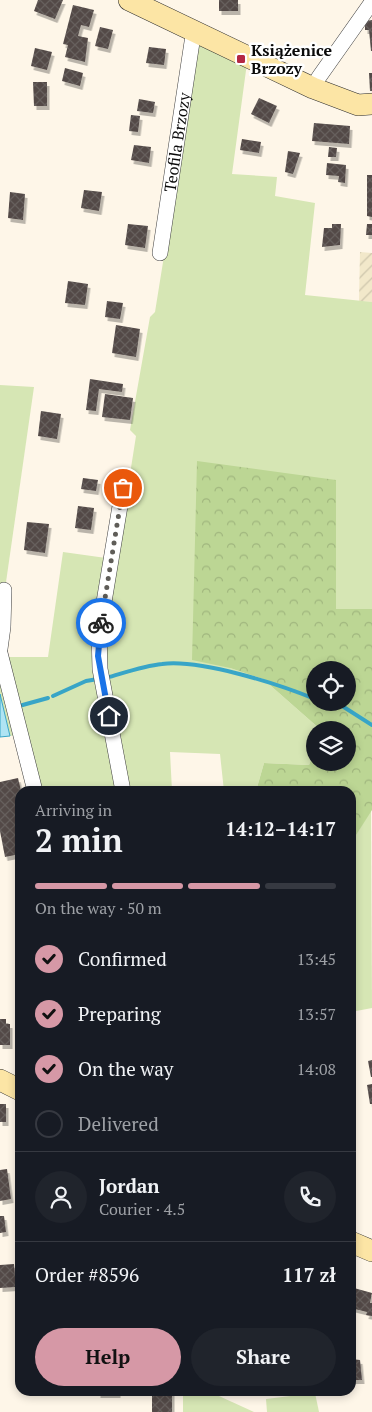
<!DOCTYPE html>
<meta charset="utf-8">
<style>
:root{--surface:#171b24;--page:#20242c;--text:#f1f3f6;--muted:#9ea1a6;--line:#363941;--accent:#d698a6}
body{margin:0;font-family:"PT Serif",serif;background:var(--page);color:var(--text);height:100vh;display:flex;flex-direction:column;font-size:19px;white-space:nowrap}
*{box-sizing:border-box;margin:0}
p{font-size:16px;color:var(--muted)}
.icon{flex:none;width:28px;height:28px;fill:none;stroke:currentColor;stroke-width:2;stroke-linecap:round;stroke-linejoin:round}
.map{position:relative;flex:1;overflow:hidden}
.side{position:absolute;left:15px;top:786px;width:341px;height:610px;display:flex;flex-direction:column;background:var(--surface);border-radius:15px;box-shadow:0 2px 8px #0003}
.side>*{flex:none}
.fabs{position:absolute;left:306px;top:661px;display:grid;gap:10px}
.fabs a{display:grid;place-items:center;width:50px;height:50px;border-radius:50%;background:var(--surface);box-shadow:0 2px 8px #0003;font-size:25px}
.pin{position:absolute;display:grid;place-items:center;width:42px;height:42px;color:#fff;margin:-21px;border:2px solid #fff;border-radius:50%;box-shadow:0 1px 5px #0007}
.courier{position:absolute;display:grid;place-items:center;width:50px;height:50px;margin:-25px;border:4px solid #1a73e8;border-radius:50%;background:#fff;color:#222;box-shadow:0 1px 6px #0007}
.head em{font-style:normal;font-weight:600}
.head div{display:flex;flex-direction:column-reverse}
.head{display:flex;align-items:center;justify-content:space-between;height:85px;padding:0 20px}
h1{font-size:32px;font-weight:600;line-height:38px}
.bar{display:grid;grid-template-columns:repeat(4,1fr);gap:8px 5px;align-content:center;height:60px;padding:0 20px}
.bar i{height:6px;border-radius:4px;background:var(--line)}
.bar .selected{background:var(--accent)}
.bar p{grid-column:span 4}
.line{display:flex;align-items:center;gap:12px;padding:0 20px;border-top:1px solid var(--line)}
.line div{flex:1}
.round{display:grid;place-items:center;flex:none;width:52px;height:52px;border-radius:26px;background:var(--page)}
ol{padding:0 20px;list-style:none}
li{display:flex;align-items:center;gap:15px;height:55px}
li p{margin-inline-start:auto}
li .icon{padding:5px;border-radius:50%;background:var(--accent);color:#111;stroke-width:4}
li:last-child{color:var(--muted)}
li i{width:28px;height:28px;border:2px solid var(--line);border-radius:50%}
.cta{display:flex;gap:10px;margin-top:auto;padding:10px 20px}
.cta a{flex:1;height:58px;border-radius:30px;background:var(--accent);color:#111;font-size:20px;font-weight:600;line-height:58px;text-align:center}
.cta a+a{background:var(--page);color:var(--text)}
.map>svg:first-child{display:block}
.farmland{fill:url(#farmland-furrows)}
.grass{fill:#d6e6b4}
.forest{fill:url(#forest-crowns);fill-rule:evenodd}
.water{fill:#afe4f3;stroke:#38a5c7}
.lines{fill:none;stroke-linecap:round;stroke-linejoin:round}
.stream{stroke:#38a5c7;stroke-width:4}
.building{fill:url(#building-cross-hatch);filter:url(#shadow)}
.street-casing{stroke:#3d3d3d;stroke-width:16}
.secondary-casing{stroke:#2c2c2c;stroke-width:22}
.street{stroke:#fff;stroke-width:15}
.secondary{stroke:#fce5a5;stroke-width:21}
.done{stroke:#5f5d58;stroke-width:5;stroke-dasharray:0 9}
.route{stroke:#1a73e8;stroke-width:6}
.poi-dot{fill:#b42844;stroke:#fff;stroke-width:2}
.labels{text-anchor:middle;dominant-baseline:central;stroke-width:5;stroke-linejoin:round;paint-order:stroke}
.poi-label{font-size:16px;font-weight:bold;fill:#0a0a0a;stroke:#fff;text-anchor:start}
.street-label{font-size:16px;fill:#0a0a0a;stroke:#fff}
</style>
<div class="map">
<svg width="372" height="1412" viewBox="0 0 372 1412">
<defs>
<pattern id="farmland-furrows" width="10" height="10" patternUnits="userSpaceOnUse" patternTransform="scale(1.25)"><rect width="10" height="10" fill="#f2e8ca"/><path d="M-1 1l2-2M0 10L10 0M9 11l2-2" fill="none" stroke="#cec6ac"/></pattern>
<pattern id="forest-crowns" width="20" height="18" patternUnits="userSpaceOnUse" patternTransform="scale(1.25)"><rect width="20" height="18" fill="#bcd694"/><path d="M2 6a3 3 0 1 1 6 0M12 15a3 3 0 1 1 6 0" fill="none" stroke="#a0b67e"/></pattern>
<pattern id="building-cross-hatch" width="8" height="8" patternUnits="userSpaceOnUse" patternTransform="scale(1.25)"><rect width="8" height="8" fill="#524947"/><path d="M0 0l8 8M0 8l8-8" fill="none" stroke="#665f5d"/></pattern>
<filter id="shadow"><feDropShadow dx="2.5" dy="4" stdDeviation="0" flood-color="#0004"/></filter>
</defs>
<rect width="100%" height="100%" fill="#fef6e8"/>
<!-- farmland -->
<polygon class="farmland" points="360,252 372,253 372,302 359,301"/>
<!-- grass -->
<g class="grass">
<path d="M 199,38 L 247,63 L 232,174 L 277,177 L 275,196 L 315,203 L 305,295 L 372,302 L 372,609 L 336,609 L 336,480 L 230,668 L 263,679 L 321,730 L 315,730 L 315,750 L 309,765 L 264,763 L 256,791 L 224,791 L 220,754 L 170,752 L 172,791 L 129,791 C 124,738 106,687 105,633 L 136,436 L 130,430 L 150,317 L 155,312 Z"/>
<polygon points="0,385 34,387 0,624"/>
<polygon points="63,552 106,558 91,651 116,791 30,791 16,735 10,736 0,694 0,657 48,657"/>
<polygon points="371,810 372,1008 351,1012 353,840"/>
<polygon points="183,1391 208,1391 254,1412 183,1412"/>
<polygon points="315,1393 319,1412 267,1412 266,1399"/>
</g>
<!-- forest -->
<path class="forest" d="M 197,461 L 336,480 L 336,609 L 372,609 L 372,810 L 353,840 L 351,865 L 351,791 L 256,791 L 264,763 L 309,765 L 315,750 L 315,762 L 348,762 L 348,730 L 321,730 L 263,679 L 230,668 L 192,660 ZM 315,670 L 348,670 L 348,702 L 315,702 Z"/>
<!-- water -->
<polygon class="water" points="0,694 10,736 0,737"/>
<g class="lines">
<!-- stream -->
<g class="stream">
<path d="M 106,678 C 124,673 143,666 162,664 C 201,659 278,684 315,699"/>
<polyline points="53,696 86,681 98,679"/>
<polyline points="323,702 330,705 339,704 372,725"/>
<polyline points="19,706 48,698"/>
</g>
</g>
<!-- building -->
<g class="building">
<polygon points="38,0 63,0 55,19 34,11"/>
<rect x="219" y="0" width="19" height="11"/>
<polygon points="73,5 94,10 89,27 81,25 78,36 88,38 85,62 65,57 68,45 63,44"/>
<polygon points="372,20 372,51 371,51 369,30 365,30 365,21"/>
<polygon points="100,27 113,30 108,49 95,46"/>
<polygon points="149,47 166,49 164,65 146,63"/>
<polygon points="35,48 52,52 47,70 31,66"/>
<polygon points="65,68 83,73 80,86 62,81"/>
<polygon points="369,73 372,73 372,91 370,91"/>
<polygon points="33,82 47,82 47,106 34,106"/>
<polygon points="259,98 277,106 269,123 251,114"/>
<polygon points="139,99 155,102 153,113 137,111"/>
<polygon points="131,115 140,116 138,132 129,131"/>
<polygon points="314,123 350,126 349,144 312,141"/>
<polygon points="242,139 261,142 259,153 240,150"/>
<polygon points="134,145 151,147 149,163 131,160"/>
<polygon points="329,147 337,148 336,157 328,157"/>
<polygon points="288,151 300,153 293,174 285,172"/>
<polygon points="327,163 346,165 345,183 338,182 339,176 326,175"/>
<polygon points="367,175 372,175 372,217 367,216"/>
<polygon points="84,190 102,192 99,211 81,208"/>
<polygon points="10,192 25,194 23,220 8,218"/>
<polygon points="128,224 148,226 145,248 125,245"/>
<polygon points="332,224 341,224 340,245 322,247 324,228 332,228"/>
<polygon points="367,224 372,224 372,235 366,235"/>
<polygon points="68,281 88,284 85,305 65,303"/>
<polygon points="107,301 123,303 120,319 105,317"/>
<polygon points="116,325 140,329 136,357 112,353"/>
<polygon points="90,379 123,384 122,392 99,389 96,411 86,410"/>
<polygon points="105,394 133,398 130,420 102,417"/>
<polygon points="41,411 61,414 57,439 38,436"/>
<polygon points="83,478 98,480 96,491 81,489"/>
<polygon points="78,506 94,508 91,530 75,528"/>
<polygon points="27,522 49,524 45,553 24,550"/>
<polygon points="18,778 21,791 20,854 5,857 0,831 0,782"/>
<polygon points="0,1019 6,1019 6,1024 10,1024 10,1045 0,1045"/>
<polygon points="372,1060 372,1077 371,1077 368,1061"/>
<polygon points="372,1084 372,1104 370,1104 367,1085"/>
<rect x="0" y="1104" width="6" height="18"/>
<polygon points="7,1169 11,1199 0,1201 0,1170"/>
<polygon points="0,1216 4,1216 6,1232 0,1233"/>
<polygon points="14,1264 16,1287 0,1288 0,1265"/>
<polygon points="354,1288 372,1293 370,1303 372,1303 372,1316 366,1315 367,1312 351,1308"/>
<polygon points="351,1359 360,1360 362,1380 351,1380"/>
<rect x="98" y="1391" width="20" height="3"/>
<rect x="152" y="1391" width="20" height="21"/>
</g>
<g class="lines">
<defs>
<g id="street">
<polyline points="313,88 319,77 372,2"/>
<path id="s1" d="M 160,253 L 194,29"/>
<polyline points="123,488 99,632 100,669 123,791"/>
<polyline points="0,649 3,627 4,590"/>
<polyline points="0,653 35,791"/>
</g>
<g id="secondary">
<polyline points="129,0 313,88 358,105 372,104"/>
<polyline points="0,1080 20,1090"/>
<polyline points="351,1242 372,1251"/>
</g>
</defs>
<!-- street casing -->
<use href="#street" class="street-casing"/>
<!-- secondary casing -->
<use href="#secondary" class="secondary-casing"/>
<!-- street -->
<use href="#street" class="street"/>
<!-- secondary -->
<use href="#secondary" class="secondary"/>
</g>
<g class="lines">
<!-- done -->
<polyline class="done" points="101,623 123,488"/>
<!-- route -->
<polyline class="route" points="101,623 98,656 109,716"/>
</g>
<!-- markers -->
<rect class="poi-dot" x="236" y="54" width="10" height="10" rx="2.5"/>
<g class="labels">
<!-- poi labels -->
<g class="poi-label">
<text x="251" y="50">Książenice<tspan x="251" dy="18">Brzozy</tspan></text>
</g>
<!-- street labels -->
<g class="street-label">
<text stroke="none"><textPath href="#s1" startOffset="112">Teofila Brzozy</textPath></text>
</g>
</g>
</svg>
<div class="fabs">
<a><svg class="icon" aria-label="locate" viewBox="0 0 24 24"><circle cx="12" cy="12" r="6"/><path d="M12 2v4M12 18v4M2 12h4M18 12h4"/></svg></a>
<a><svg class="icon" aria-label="layers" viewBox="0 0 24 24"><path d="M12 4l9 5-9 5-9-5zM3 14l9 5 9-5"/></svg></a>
</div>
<div class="pin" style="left:123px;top:488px;background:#ea580c"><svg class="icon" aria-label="bag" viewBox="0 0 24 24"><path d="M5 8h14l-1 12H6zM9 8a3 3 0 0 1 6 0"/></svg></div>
<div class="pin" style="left:109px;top:716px;background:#1f2937"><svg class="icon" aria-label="home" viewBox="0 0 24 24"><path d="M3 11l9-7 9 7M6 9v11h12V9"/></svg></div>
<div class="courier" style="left:101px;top:623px"><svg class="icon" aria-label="bike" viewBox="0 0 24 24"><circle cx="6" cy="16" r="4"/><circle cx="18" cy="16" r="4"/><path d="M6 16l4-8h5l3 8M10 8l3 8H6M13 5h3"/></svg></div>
<section class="side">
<div class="head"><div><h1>2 min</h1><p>Arriving in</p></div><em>14:12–14:17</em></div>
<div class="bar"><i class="selected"></i><i class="selected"></i><i class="selected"></i><i></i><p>On the way · 50 m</p></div>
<ol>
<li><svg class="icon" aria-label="check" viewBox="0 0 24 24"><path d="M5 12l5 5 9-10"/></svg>Confirmed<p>13:45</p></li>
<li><svg class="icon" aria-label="check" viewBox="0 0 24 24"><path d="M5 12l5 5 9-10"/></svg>Preparing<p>13:57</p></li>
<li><svg class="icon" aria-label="check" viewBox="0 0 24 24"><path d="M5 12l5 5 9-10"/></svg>On the way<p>14:08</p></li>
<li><i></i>Delivered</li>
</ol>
<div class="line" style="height:90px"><a class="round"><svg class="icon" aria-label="person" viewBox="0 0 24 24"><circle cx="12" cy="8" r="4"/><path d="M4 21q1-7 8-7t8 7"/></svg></a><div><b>Jordan</b><p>Courier · 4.5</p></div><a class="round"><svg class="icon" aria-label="phone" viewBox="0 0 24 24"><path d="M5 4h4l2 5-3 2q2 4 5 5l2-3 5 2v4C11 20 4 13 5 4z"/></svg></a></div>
<div class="line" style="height:65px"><div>Order #8596</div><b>117 zł</b></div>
<div class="cta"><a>Help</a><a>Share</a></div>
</section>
</div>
